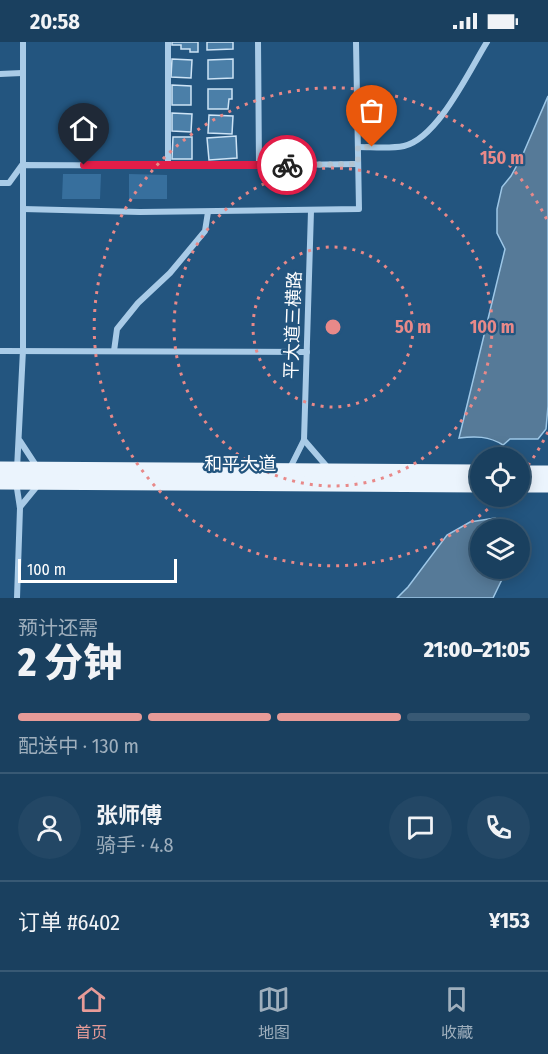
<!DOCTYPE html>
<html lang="zh">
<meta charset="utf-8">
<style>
:root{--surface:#1a405f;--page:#234765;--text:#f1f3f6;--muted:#9fafbd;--line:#385974;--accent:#e69b98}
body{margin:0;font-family:"Fira Sans Condensed","Noto Sans SC",sans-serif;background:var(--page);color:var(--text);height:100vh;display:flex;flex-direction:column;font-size:22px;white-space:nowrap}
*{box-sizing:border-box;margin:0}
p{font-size:20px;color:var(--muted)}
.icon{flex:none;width:33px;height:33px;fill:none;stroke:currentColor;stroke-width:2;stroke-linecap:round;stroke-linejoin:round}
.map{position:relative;height:556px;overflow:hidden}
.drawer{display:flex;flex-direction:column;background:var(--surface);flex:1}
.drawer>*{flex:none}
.buttons{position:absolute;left:470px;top:405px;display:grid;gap:12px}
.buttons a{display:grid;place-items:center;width:60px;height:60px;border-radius:50%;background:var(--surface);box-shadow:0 3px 15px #0003,0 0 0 2px var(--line);font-size:30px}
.scale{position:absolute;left:18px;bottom:15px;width:159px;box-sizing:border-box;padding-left:6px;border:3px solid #fff;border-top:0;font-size:16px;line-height:21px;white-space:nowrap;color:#fff;-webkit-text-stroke:4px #23557f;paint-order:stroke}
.pin{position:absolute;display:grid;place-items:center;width:51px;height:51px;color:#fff;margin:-62px -26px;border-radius:50% 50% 50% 0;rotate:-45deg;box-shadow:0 0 6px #0007}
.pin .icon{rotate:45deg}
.courier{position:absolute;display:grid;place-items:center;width:60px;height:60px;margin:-30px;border:4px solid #e11d48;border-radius:50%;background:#fff;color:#222;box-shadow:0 2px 8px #0007}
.overview em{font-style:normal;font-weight:800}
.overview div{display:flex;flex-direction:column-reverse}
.overview{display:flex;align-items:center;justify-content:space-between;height:102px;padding:0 18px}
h1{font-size:39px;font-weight:800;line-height:45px}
.bar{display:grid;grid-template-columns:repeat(4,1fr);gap:9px 6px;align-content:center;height:72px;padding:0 18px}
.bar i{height:8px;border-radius:4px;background:var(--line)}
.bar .current{background:var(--accent)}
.bar p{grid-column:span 4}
.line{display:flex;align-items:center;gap:15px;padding:0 18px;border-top:2px solid var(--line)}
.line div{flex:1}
.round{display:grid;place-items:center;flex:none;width:63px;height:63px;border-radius:32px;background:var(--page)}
.status{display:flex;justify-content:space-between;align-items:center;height:42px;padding:0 30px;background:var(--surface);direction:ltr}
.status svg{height:16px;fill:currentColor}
.menu{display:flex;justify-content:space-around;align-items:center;height:84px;border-top:2px solid var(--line);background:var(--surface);font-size:16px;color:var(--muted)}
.menu a{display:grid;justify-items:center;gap:3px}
.menu .current{color:var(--accent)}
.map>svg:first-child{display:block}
.green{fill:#376f9d}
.water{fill:#567a98;stroke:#9dc7e7;stroke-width:1.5}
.building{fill:#4b7fa8;stroke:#cde3f5;stroke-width:1.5}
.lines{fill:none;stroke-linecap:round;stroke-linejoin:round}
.minor{stroke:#a9cbe7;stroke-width:6}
.primary{stroke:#ebf4fd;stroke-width:15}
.done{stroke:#b2c4d2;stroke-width:6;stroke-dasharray:0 10.8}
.route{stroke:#e11d48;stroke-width:8}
.ring{fill:none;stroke:#e88989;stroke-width:3;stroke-dasharray:3 6}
.labels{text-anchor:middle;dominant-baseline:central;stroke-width:4.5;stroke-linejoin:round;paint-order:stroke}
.street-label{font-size:18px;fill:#fff;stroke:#23557f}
.centre{fill:#e88989;stroke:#23557f;stroke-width:3}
.ring-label{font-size:18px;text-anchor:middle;font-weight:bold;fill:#e88989;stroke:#23557f;stroke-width:4.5;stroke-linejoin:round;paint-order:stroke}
</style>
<div class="status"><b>20:58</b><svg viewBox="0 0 49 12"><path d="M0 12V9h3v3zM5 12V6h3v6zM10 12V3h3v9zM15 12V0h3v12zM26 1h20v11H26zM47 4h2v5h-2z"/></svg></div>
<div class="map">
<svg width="548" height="556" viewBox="0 0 548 556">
<rect width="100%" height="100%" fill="#23557f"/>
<!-- green -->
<g class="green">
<polygon points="63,132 101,132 100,157 62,157"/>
<polygon points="129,132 167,133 167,157 129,157"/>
</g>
<!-- water -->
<g class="water">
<path d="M 548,54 L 548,364 L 546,387 L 538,397 L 510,397 L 503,403 C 489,394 475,394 459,396 L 505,207 L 497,191 L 497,167 L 502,145 L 511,134 L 523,112 Z"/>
<polygon points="495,476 512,487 480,488 480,526 507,527 493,556 397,556 408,545 447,493 470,480"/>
</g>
<!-- building -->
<g class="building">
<polygon points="172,0 198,0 198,10 190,10 190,7 181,7 181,3 172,3"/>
<polygon points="207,0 233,0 233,7 207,8"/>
<polygon points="172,17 192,18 191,36 171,35"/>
<polygon points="233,17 233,36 208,37 208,18"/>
<polygon points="172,43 191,44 191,63 172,63"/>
<polygon points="208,47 232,47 232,57 229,57 228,67 208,67"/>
<polygon points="172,71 192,72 191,90 172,89"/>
<polygon points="209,73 233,74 232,92 208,91"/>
<polygon points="236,94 237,116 209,118 207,96"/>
<polygon points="173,95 192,95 192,117 172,117"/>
</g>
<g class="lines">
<!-- minor -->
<g class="minor">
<polyline points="258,0 259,124"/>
<polyline points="0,32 22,31"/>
<path d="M 358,105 C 372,105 390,107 404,104 C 438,96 469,29 487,0"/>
<polyline points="168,123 168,0"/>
<polyline points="0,141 9,141 22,123 221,124 358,122"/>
<polyline points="23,167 140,170 359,167 356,0"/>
<polyline points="0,309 307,310"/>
<polyline points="114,309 117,287 138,261 170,231 205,189 208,170"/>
<polyline points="304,398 329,427"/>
<polyline points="20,399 37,425"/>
<polyline points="290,426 304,398 311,169"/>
<polyline points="17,427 23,308 23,0"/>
<polyline points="16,440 20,466 17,556"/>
<polyline points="20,465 38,443"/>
</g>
<!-- primary -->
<g class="primary">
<polyline points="0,427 480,430"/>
<polyline points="519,431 548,431"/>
<polyline points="0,440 480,443"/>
<polyline points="519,443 548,443"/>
</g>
</g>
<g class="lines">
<!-- done -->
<polyline class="done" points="287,123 358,122 358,105 372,105"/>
<!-- route -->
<polyline class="route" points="84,123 287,123"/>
</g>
<!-- distance rings -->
<g class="ring">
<circle cx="333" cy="285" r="80"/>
<circle cx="333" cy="285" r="159"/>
<path d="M548 390A239 239 0 0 1 520 434M501 455A239 239 0 1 1 548 180"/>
</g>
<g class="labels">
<!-- street labels -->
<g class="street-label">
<text transform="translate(293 283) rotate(-88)">平大道三横路</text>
<text x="240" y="422">和平大道</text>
</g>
</g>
<circle cx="333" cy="285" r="9" class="centre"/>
<g class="ring-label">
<text x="502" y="122">150 m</text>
<text x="413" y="291">50 m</text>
<text x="492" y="291">100 m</text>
</g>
</svg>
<div class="buttons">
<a><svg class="icon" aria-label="locate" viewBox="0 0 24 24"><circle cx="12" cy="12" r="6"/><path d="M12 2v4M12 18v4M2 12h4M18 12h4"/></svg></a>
<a><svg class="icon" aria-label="layers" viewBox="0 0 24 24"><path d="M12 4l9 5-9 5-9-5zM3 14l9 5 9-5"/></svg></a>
</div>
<div class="scale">100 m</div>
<div class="pin" style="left:372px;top:105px;background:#ea580c"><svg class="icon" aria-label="bag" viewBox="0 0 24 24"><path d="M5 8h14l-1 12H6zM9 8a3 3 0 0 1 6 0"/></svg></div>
<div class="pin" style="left:84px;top:123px;background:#1f2937"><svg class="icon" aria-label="home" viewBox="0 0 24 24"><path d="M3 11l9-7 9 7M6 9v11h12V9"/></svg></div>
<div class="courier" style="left:287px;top:123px"><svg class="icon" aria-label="bike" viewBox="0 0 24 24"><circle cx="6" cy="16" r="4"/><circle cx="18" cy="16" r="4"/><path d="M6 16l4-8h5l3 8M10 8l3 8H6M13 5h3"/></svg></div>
</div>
<section class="drawer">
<div class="overview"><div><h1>2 分钟</h1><p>预计还需</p></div><em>21:00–21:05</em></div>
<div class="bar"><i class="current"></i><i class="current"></i><i class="current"></i><i></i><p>配送中 · 130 m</p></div>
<div class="line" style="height:108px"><a class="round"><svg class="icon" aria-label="person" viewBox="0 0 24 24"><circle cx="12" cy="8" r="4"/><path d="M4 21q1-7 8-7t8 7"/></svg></a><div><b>张师傅</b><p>骑手 · 4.8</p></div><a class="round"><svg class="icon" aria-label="chat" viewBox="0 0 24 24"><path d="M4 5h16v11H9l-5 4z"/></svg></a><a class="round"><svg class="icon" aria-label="phone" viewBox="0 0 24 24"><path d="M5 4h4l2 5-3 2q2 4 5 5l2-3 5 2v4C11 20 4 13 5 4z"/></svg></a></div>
<div class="line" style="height:78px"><div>订单 #6402</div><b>¥153</b></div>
</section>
<nav class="menu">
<a class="current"><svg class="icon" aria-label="home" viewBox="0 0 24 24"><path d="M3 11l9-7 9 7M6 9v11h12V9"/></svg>首页</a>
<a><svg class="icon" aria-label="map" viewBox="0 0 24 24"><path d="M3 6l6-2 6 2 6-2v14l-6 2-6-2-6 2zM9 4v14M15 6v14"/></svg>地图</a>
<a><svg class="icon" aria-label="saved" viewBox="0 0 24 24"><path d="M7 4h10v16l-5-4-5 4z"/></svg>收藏</a>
</nav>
